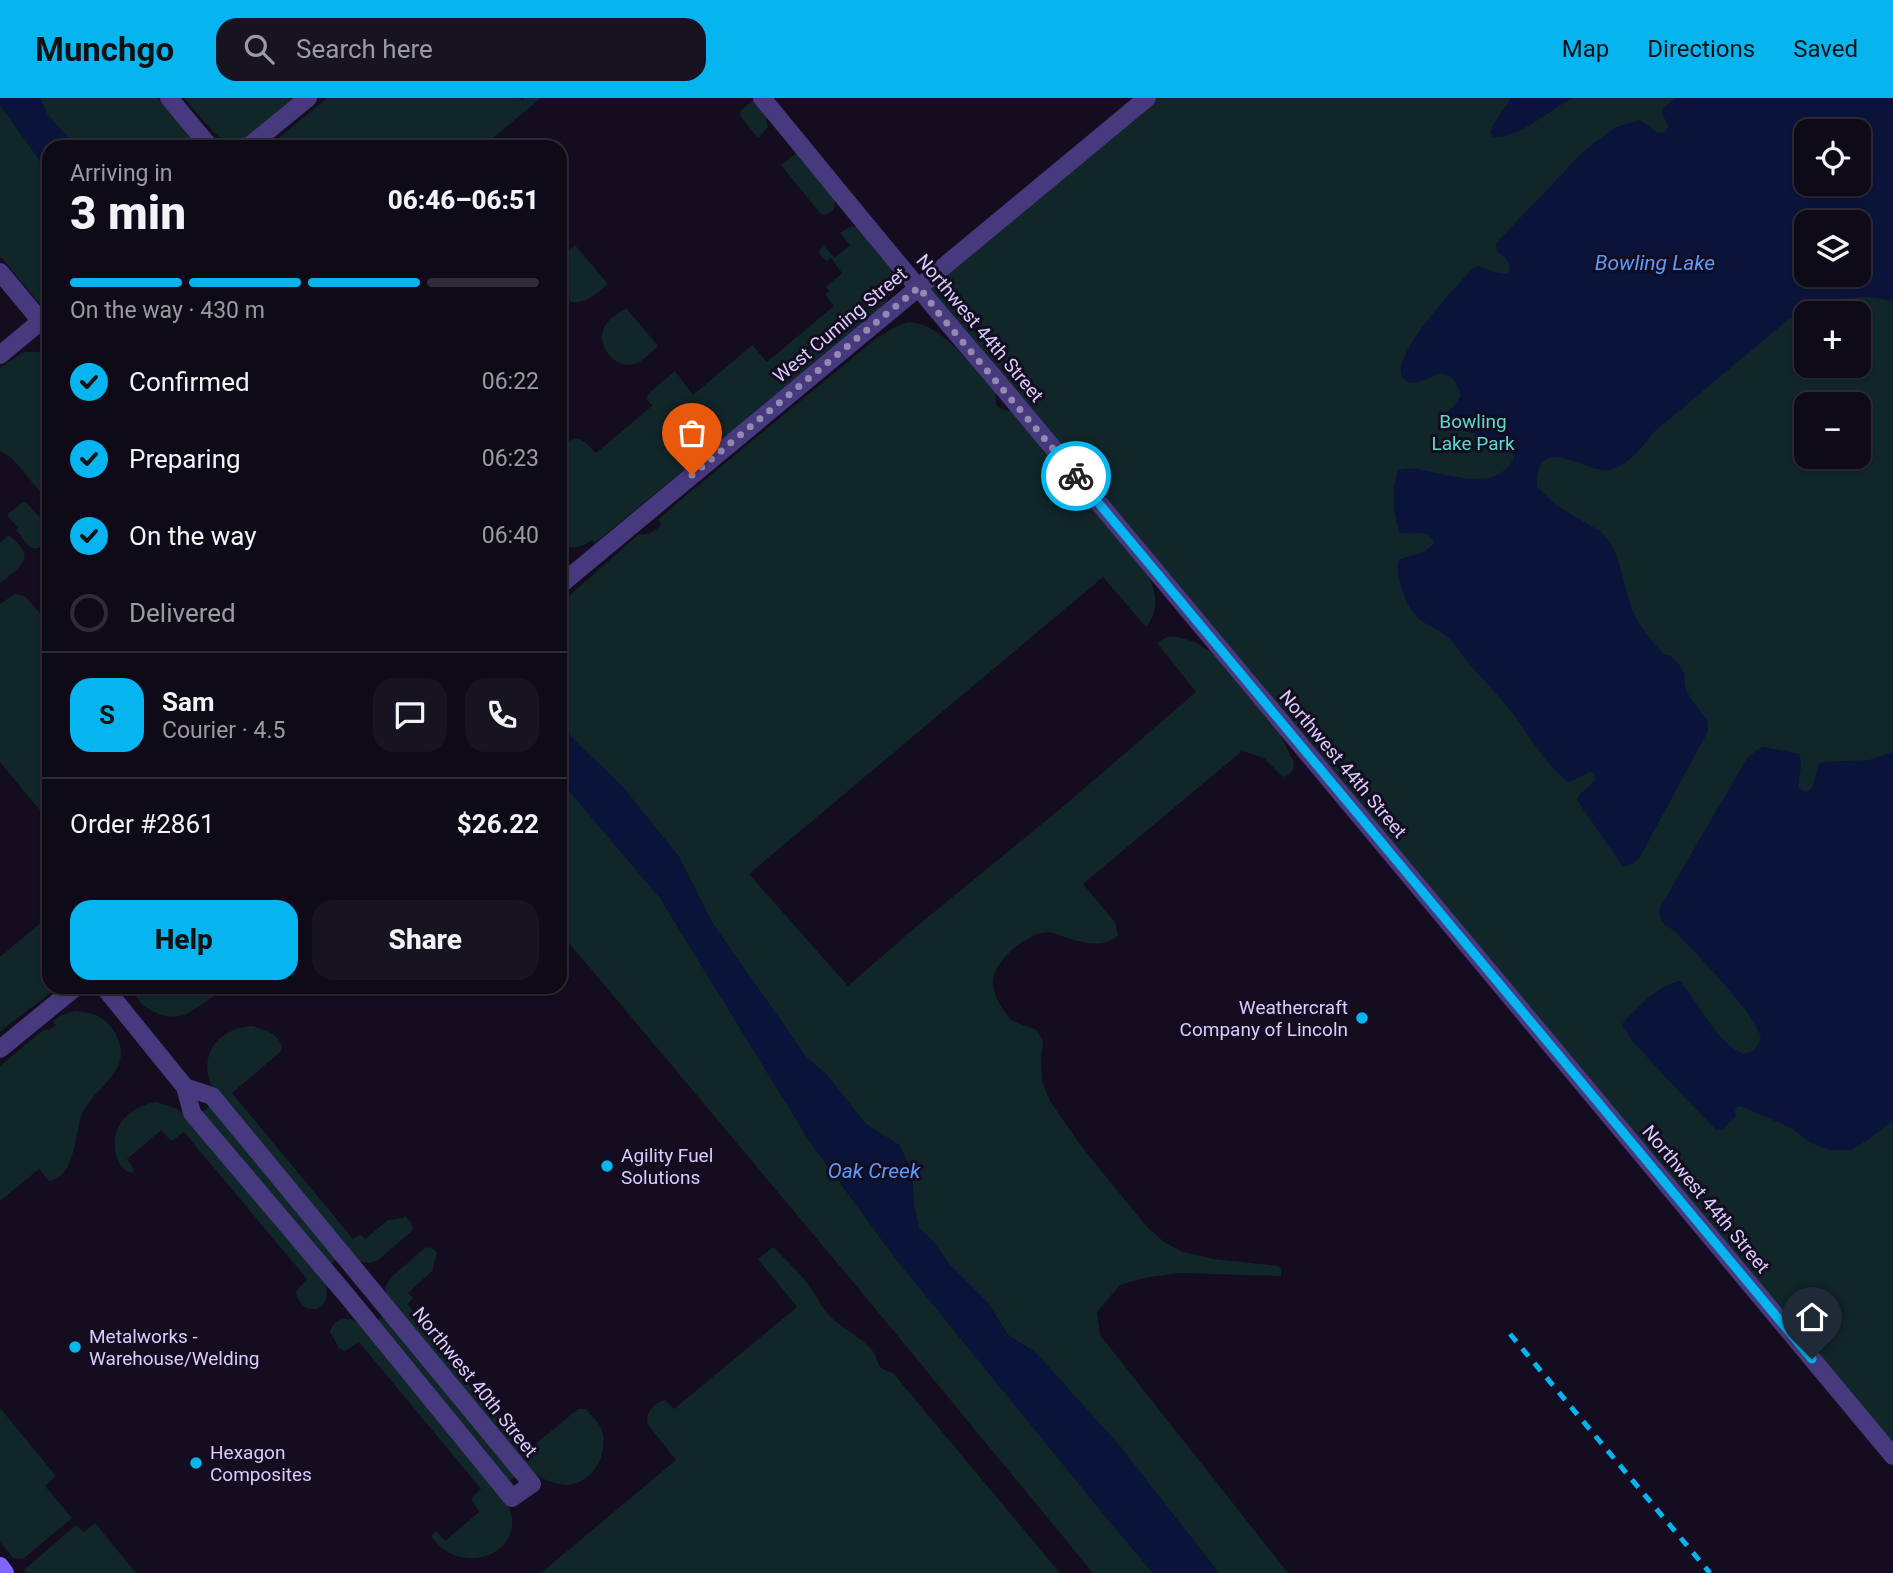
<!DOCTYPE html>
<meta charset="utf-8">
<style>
:root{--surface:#0e0a17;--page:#171320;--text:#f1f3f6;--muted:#9b9aa1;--line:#2e2b36;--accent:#06b5f0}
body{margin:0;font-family:Roboto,sans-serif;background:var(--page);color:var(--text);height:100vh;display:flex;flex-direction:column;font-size:26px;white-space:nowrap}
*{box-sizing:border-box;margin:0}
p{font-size:23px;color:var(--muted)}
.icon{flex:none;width:38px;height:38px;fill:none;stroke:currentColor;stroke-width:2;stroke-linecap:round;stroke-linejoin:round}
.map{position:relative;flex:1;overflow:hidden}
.sheet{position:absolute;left:42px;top:42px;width:525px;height:854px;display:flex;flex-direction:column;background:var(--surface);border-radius:21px;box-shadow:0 2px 5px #0004,0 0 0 2px var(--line)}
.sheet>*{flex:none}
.tools{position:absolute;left:1794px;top:21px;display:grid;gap:14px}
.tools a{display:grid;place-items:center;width:77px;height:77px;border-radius:14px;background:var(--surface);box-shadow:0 2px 5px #0004,0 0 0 2px var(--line);font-size:35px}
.pin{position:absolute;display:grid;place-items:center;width:60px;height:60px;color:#fff;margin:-72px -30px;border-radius:50% 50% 50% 0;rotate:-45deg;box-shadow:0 0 7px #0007}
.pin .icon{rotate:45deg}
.courier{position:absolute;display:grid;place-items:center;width:70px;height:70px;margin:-35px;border:5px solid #06b5f0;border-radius:50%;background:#fff;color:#222;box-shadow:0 2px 9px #0007}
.headline em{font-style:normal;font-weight:800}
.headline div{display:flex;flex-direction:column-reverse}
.headline{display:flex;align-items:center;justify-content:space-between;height:119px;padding:0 28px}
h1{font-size:46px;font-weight:800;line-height:52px}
.bar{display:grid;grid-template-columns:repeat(4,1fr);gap:10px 7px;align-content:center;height:84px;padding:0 28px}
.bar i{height:9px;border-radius:5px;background:var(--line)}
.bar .selected{background:var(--accent)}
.bar p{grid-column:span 4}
.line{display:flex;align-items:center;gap:18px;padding:0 28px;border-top:2px solid var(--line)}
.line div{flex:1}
.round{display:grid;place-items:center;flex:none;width:74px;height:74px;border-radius:21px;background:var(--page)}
ol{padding:0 28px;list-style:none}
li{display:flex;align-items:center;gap:21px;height:77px}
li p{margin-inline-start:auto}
li .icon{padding:7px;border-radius:50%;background:var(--accent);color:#111;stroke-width:4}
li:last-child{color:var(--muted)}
li i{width:38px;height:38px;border:4px solid var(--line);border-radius:50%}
.button{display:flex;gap:14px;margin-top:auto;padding:14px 28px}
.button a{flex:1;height:80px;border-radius:21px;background:var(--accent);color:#111;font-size:28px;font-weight:800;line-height:80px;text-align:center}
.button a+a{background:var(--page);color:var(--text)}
header{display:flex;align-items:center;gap:42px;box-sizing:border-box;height:98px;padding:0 35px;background:var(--accent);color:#111}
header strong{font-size:33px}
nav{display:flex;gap:38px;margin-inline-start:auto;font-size:24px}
.search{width:490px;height:63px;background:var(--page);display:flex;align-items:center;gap:18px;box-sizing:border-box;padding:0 24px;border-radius:21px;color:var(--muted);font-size:26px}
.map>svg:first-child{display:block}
.green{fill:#102629;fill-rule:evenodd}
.water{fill:#0a143b;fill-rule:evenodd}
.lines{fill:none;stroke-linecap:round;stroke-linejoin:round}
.minor{stroke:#46397d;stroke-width:18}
.tertiary{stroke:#46397d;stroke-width:18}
.secondary{stroke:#8166fb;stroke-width:18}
.rail{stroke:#06b5f0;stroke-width:5;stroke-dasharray:10 9;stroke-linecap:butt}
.done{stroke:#9489b0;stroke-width:7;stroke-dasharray:0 12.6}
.route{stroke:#06b5f0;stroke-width:9}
.poi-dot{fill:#06b5f0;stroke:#130d1f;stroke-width:2.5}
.labels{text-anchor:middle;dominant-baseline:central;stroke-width:6;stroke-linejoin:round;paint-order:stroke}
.street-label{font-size:19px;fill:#daccfe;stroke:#130d1f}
.park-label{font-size:19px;fill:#5bdbcf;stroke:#130d1f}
.poi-label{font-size:19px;fill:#daccfe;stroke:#130d1f;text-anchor:start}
.water-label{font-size:21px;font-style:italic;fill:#5d9afb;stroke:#130d1f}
</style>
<header>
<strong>Munchgo</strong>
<div class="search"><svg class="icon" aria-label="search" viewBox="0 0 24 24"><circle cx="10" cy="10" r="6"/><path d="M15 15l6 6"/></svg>Search here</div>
<nav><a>Map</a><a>Directions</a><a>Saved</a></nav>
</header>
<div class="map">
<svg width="1893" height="1475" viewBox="0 0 1893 1475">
<rect width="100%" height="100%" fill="#130d1f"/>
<!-- green -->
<g class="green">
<polygon points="40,0 158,0 199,49 76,49 47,16"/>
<polygon points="184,0 298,0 249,41 231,44 222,41 213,34"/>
<polygon points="327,0 519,0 522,3 525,0 541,0 492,41 499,49 268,49"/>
<path d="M 1147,0 L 1893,0 L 1893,1358 L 919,189 ZM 1806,33 L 1858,33 L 1858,86 L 1806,86 ZM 1806,124 L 1858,124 L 1858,177 L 1806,177 ZM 1806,215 L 1858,215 L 1858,268 L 1806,268 ZM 1806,306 L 1858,306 L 1858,359 L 1806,359 Z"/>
<polygon points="752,3 757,4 769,19 766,21 768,29 758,40 741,19 740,13"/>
<polygon points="0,7 49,75 49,217 0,158"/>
<path d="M 798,54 L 835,103 C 835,111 833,115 824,117 L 820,115 L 781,67 Z"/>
<path d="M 851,128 L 858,129 C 880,154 909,175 883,208 L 595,445 L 592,442 C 583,449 570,453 560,444 L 560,349 C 579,335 582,341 596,355 L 652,308 L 647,302 L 648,296 L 675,273 L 693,297 L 752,247 L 767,264 L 834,208 L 825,196 L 829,193 L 826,189 L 842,175 L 831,160 L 826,163 L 818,154 L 824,148 L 835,160 L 850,147 L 840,135 Z"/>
<path d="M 575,147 L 608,186 C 594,198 578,213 560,198 L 560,160 Z"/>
<path d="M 626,210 L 658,248 C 651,254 641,266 631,267 C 612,269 595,244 605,228 C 609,220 619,215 626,210 Z"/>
<path d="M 908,224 C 938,226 955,250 975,270 C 980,276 989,283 993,290 C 1001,304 987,308 1011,313 L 1148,477 C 1156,495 1160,512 1146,529 L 1103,479 L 749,776 L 848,888 L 917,828 L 1065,707 L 1196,594 L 1157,545 L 1167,539 L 1178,539 L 1195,544 L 1212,555 L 1279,635 L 1294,664 L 1293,672 L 1288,677 L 1283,679 L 1264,660 L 1242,653 L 1083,786 L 1115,824 L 1118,837 C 1104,852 1079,844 1062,838 C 1060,838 1053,834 1051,834 C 1030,832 993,862 993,884 C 993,899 1003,912 1012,923 L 1035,931 L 1043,942 L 1041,961 L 1042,983 L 1050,1003 L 1081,1048 L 1147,1129 L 1164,1144 L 1183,1154 L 1214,1161 L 1278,1168 L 1281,1171 L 1281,1178 L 1179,1175 L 1144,1180 L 1120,1187 L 1097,1214 L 1100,1237 L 1288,1475 L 1219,1475 L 1118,1346 L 1036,1255 L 1008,1237 L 988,1205 L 950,1167 L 932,1142 L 919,1131 L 914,1107 L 912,1073 L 899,1047 L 866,1026 L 826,976 L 807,960 L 713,826 L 679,759 L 622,688 L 577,645 L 560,626 L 560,506 L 639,436 C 649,438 655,433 662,426 L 658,422 L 677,405 L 874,242 L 893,230 Z"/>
<polygon points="24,254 43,254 49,257 49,404 11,359 0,353 0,270"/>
<path d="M 26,404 L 49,430 L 49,442 C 32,459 28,447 16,432 L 18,430 L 7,417 L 22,405 Z"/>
<path d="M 9,437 C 14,442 23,449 24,455 C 28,467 8,478 0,485 L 0,445 Z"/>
<polygon points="15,496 25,498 49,526 49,723 0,664 0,506"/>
<polygon points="560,682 660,800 810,1044 896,1161 1110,1424 1153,1475 1093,1475 859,1191 560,834"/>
<path d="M 49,818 L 49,889 L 58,889 C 39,905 18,918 0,934 L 0,859 Z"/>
<path d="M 132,889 L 280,889 C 261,893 246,888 225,894 C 210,898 200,909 186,916 C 171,923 151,915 140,904 C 137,900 135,894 132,889 Z"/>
<path d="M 75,913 C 94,915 105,918 115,935 C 137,974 92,988 81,1019 C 75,1038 74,1080 49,1083 L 39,1071 L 0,1103 L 0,968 L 43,932 L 49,932 L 56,927 L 53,923 L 62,917 Z"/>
<path d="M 252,928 C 265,932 278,935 282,949 L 280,954 L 232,995 L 353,1141 L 360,1136 L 365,1141 L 388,1122 L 402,1120 L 405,1118 C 410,1123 415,1127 411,1134 L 377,1163 L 370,1165 L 357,1163 L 215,995 C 196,961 214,931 252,928 Z"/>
<path d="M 157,1004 L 177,1011 L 187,1018 L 325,1184 C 335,1216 300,1221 296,1193 L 307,1181 L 184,1034 L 173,1042 L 170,1042 L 161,1032 L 127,1061 L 134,1072 L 132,1075 C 124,1073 120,1068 117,1060 C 107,1030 129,1008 157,1004 Z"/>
<polygon points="210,1008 338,1160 328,1168 200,1016"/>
<path d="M 426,1149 L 434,1151 L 437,1155 L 434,1165 L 433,1172 L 408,1195 L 413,1200 L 407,1206 L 528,1352 L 578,1311 L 586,1311 C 592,1318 599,1324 602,1333 C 609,1356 593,1385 568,1387 C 555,1387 542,1381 532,1374 L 387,1199 L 385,1190 L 391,1179 Z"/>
<path d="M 773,1149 C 786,1162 800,1175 811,1190 C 818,1200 822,1212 833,1221 C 845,1232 861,1239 872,1252 C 881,1264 873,1269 893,1275 L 1060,1475 L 541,1475 L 676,1362 L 648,1327 C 644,1315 654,1305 665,1302 L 674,1311 L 797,1209 L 758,1161 Z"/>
<polygon points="385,1217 518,1376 508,1385 374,1225"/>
<path d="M 343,1221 L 351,1221 L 362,1228 L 506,1402 C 508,1407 511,1413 512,1418 C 517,1464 454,1475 431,1438 L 435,1434 L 437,1434 L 445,1443 L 479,1414 L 471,1401 L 481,1391 L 359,1244 L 345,1253 L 339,1250 L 330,1234 C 332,1226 336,1223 343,1221 Z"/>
<polygon points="0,1310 56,1378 45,1388 72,1420 23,1461 13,1460 0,1444"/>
<polygon points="95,1425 136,1475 27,1475 24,1472 76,1427 84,1434"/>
</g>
<!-- water -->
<g class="water">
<polygon points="0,0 40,0 47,16 76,49 49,49 49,75 0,7"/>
<path d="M 1511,0 L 1573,0 C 1550,11 1519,41 1494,39 L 1490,35 L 1493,27 Z"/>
<path d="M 1675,0 L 1893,0 L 1893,203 L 1868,199 L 1842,201 L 1817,207 L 1789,221 L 1654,334 C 1642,349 1629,368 1608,372 C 1586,375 1535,332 1537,389 L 1556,407 L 1601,434 L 1610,444 L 1617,458 L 1631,509 L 1640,527 L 1657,549 L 1665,557 L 1671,558 L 1679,566 L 1684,575 L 1685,587 L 1689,598 L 1707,622 L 1708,633 L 1640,759 L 1634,765 L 1623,769 L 1577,702 C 1580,693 1590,690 1595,682 L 1594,675 L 1589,674 L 1574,682 L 1567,684 C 1545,665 1530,639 1513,616 C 1499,597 1482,581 1467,563 C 1462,558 1459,551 1454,546 C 1444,532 1426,529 1415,517 C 1406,507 1394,474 1399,462 C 1411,456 1427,457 1434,444 C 1426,430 1413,438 1400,435 C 1393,417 1390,389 1399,372 C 1408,369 1417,371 1426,373 C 1451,377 1489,391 1509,368 C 1533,341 1453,333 1441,327 L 1443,317 L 1454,308 L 1461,297 C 1446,255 1429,290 1409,284 C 1374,273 1461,184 1472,171 L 1478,168 C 1484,170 1518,186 1508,164 C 1503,154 1495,159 1496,145 L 1584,53 L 1614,30 L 1640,22 L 1658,35 L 1665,34 L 1668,28 L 1662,15 L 1664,9 ZM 1806,33 L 1858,33 L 1858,86 L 1806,86 ZM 1806,124 L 1858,124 L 1858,177 L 1806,177 Z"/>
<polygon points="560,626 577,645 622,688 679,759 713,826 807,960 826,976 866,1026 899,1047 912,1073 914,1107 919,1131 932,1142 950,1167 988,1205 1008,1237 1036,1255 1118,1346 1219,1475 1153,1475 1110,1424 896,1161 810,1044 660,800 560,682"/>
<path d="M 1764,649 L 1799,656 C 1804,667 1798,677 1799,690 L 1806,694 L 1812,690 L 1818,668 L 1822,664 L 1869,662 L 1893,654 L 1893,1022 L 1872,1039 L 1852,1052 L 1829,1052 L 1811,1045 L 1793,1031 L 1741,1008 L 1737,1009 L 1735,1013 L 1736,1019 L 1722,1031 L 1716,1032 L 1669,983 L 1630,940 L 1622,927 L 1626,921 C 1641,907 1658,887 1680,883 C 1700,906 1714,942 1743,956 C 1754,954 1759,949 1761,938 L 1748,915 L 1719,880 L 1675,833 L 1665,827 L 1660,820 L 1659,811 L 1746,662 L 1756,652 Z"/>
</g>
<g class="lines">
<!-- minor -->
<g class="minor">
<polyline points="169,0 210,49"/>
<path d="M 762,0 C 839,93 914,187 993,278 L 1893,1358"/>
<polyline points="248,49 308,0"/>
<polyline points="0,174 49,233"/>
<polyline points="0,257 41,223"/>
<polyline points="104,889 185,989 192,1015 348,1199 512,1400 532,1386 212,998 185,989"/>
</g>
<!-- tertiary -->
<g class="tertiary">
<polyline points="560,487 1147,0"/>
<polyline points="0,951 76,889"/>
</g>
<!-- secondary -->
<polyline class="secondary" points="0,1468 5,1475"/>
<!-- rail -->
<polyline class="rail" points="1510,1236 1710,1475"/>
</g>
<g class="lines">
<!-- done -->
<polyline class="done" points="692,377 919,189 940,217 1076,378"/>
<!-- route -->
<polyline class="route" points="1076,378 1812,1261"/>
</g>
<!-- markers -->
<g class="poi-dot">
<circle cx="1362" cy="920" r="7"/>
<circle cx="607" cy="1068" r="7"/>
<circle cx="75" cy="1249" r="7"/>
<circle cx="196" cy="1365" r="7"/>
</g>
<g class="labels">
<!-- street labels -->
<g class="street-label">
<text transform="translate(840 227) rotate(-40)">West Cuming Street</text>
<text transform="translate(980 230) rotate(50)">Northwest 44th Street</text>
<text transform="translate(1343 666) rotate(50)">Northwest 44th Street</text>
<text transform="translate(1706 1101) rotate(50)">Northwest 44th Street</text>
<text transform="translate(475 1284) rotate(51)">Northwest 40th Street</text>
</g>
<!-- park labels -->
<g class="park-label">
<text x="1473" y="323">Bowling<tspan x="1473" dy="22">Lake Park</tspan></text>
</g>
<!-- poi labels -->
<g class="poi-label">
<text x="1348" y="909" text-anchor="end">Weathercraft<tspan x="1348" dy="22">Company of Lincoln</tspan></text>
<text x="621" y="1057">Agility Fuel<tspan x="621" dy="22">Solutions</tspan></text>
<text x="89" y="1238">Metalworks -<tspan x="89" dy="22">Warehouse/Welding</tspan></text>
<text x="210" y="1354">Hexagon<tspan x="210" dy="22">Composites</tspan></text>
</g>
<!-- water labels -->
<g class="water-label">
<text x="1655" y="165">Bowling Lake</text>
<text x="874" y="1073">Oak Creek</text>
</g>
</g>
</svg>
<div class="tools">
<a><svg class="icon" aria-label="locate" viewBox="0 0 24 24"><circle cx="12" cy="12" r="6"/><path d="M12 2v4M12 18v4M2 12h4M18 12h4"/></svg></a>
<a><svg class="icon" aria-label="layers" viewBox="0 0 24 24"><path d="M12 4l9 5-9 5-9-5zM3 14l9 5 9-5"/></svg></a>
<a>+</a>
<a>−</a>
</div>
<div class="pin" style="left:692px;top:377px;background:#ea580c"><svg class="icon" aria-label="bag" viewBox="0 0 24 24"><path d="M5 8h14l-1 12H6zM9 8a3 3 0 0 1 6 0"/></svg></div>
<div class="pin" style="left:1812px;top:1261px;background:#1f2937"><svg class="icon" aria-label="home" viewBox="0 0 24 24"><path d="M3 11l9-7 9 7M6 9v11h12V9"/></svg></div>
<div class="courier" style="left:1076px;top:378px"><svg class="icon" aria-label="bike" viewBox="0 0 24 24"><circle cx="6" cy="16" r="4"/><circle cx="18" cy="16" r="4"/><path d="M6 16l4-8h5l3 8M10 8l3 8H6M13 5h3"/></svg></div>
<section class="sheet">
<div class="headline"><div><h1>3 min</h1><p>Arriving in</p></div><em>06:46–06:51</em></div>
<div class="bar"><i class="selected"></i><i class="selected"></i><i class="selected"></i><i></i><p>On the way · 430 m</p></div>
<ol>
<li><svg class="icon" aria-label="check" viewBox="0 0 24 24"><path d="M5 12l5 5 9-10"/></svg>Confirmed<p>06:22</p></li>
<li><svg class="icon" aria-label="check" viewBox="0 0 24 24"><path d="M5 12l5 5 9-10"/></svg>Preparing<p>06:23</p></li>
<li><svg class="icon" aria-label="check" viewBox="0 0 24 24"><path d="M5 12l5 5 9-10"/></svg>On the way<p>06:40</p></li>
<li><i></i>Delivered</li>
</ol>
<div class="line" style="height:126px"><b class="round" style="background:var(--accent);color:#111">S</b><div><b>Sam</b><p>Courier · 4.5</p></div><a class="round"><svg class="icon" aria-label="chat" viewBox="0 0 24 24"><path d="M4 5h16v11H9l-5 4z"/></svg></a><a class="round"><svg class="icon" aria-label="phone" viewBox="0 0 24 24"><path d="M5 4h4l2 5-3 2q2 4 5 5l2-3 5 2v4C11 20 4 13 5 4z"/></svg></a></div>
<div class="line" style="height:91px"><div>Order #2861</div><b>$26.22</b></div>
<div class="button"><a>Help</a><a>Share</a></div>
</section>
</div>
